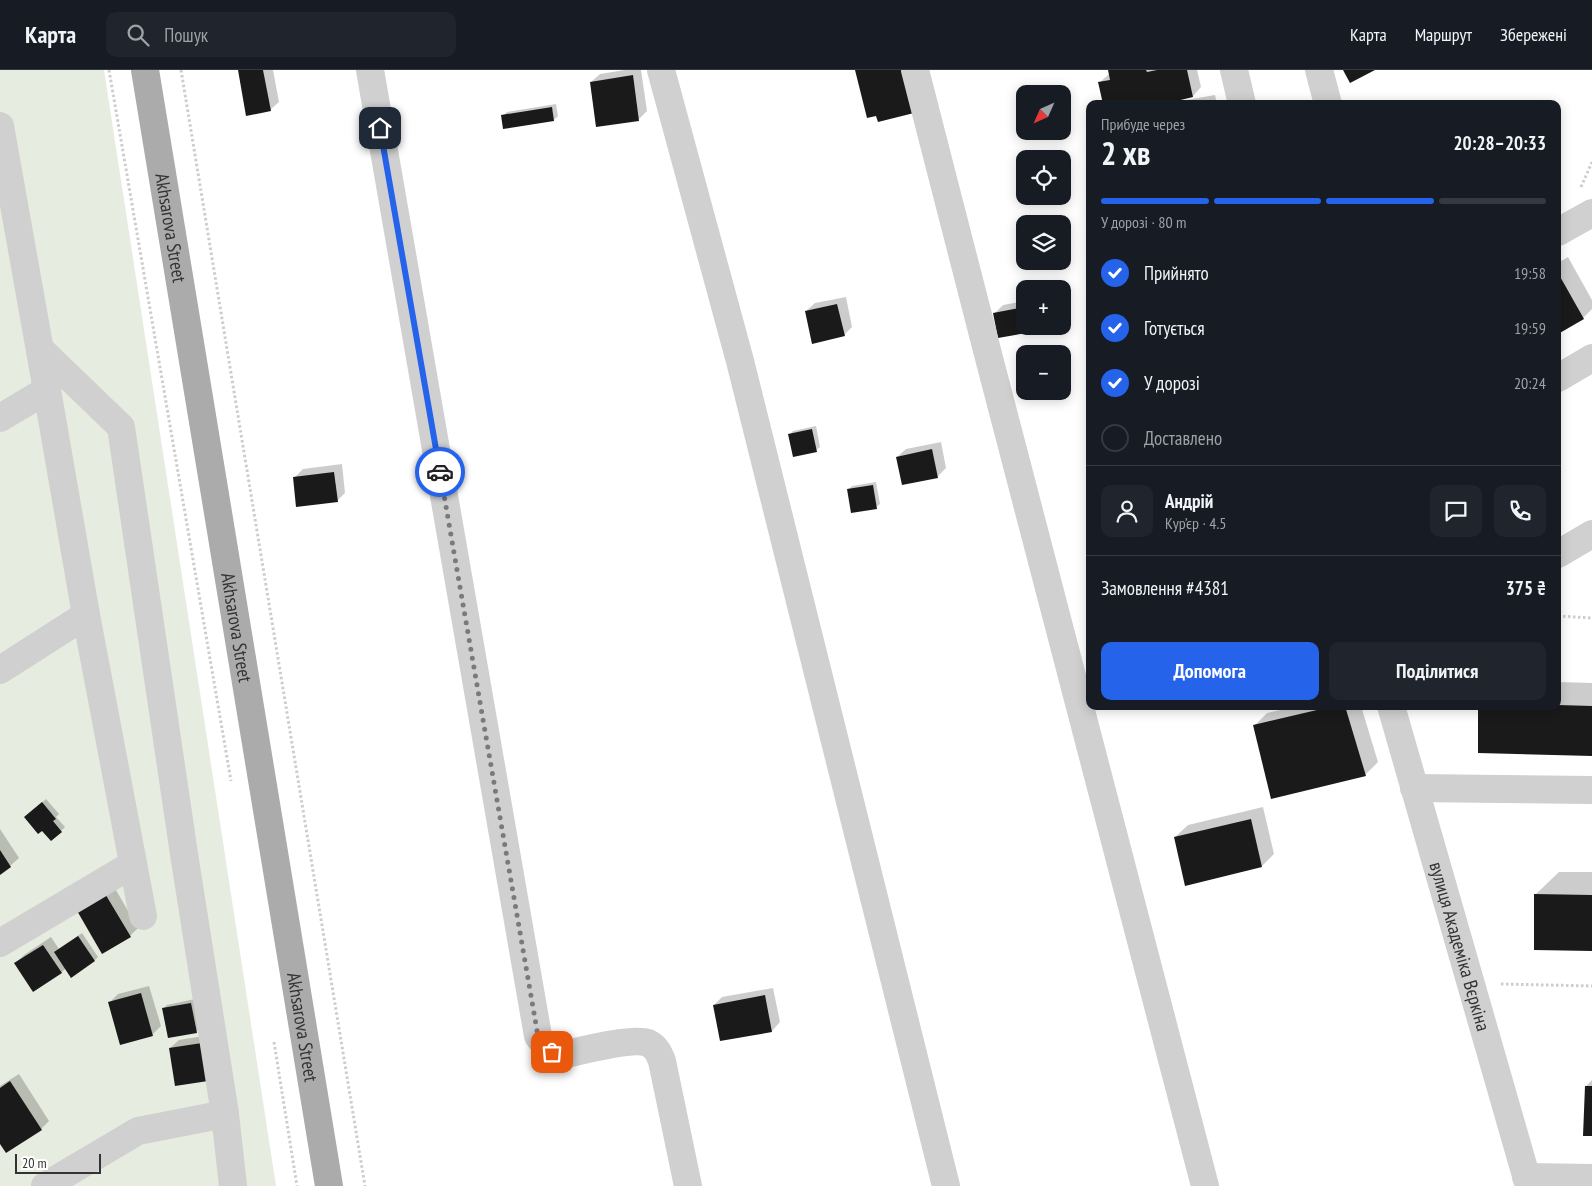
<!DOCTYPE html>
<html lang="uk">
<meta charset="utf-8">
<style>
:root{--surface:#171b24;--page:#20242c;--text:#f1f3f6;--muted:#9ea1a6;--line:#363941;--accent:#2563eb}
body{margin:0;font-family:"PT Sans Narrow",sans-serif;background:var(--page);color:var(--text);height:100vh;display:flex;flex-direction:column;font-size:19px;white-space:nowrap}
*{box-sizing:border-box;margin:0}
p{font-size:16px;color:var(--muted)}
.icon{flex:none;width:28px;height:28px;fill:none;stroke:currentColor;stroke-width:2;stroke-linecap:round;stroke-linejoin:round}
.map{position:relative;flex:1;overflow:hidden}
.details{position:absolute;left:1086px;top:30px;width:475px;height:610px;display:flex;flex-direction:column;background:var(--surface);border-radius:10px;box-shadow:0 2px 12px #0003}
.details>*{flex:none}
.needle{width:32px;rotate:225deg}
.buttons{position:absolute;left:1016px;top:15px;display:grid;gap:10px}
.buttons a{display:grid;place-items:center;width:55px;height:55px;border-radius:10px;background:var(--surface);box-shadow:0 2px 12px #0003;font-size:25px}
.scale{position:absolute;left:15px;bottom:12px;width:86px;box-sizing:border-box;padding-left:5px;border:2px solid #333;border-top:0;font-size:14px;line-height:18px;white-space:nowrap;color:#333;-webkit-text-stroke:4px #fff;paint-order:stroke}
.pin{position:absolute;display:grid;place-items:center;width:42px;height:42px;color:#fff;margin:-21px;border-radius:10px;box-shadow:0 2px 8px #0006}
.courier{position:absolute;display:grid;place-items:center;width:50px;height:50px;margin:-25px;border:4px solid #2563eb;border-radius:50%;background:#fff;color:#222;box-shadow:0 1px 6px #0007}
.headline em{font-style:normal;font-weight:700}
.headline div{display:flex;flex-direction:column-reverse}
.headline{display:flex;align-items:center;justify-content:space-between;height:85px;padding:0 15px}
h1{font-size:32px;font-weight:700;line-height:38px}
.bar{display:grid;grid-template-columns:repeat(4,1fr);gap:8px 5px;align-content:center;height:60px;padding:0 15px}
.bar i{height:6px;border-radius:4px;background:var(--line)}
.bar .selected{background:var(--accent)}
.bar p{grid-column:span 4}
.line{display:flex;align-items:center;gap:12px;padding:0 15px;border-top:1px solid var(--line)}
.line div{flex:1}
.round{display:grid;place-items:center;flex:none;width:52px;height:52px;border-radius:10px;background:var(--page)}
ol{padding:0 15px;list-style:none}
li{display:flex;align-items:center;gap:15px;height:55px}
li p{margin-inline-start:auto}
li .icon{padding:5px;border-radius:50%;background:var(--accent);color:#fff;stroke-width:4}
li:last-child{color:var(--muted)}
li i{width:28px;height:28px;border:2px solid var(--line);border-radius:50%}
.primary-button{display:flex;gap:10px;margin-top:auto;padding:10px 15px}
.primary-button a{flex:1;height:58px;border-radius:10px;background:var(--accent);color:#fff;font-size:20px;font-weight:700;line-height:58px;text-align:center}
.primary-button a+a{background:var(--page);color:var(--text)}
header{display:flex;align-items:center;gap:30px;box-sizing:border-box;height:70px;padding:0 25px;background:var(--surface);border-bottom:1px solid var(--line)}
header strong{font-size:24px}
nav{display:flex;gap:28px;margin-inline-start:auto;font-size:18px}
.search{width:350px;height:45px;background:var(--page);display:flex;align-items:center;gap:12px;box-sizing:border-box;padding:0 18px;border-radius:10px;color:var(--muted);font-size:19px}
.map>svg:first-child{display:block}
.green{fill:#e6ecdf}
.shadow{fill:#0003}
.building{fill:#1a1a1a}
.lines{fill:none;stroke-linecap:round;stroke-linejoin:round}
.path{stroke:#cdcdcd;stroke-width:3;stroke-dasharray:2.5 2.5;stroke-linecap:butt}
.minor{stroke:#d0d0d0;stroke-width:28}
.major{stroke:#ababab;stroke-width:28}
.done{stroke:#7a7a7a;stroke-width:5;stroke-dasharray:0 9}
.route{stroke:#2563eb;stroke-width:6}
.labels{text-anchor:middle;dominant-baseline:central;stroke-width:5;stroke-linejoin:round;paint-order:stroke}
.street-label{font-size:19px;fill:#333;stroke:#fff}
</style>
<header>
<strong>Карта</strong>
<div class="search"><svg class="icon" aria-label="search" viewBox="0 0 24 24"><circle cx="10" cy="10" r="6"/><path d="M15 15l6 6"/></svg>Пошук</div>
<nav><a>Карта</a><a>Маршрут</a><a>Збережені</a></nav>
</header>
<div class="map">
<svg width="1592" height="1116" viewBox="0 0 1592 1116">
<rect width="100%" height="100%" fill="#fff"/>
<!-- green -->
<polygon class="green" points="0,0 104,0 276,1116 0,1116"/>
<!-- shadow -->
<g class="shadow">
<polygon points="240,0 273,0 279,32 270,40"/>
<polygon points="625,0 641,0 647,41 638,50 591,12 600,4"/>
<polygon points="1109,0 1197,0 1201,17 1193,26 1181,29 1181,31 1215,25 1217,34 1104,34 1099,13 1108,5 1110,4"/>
<polygon points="556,34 558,46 554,50 503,46 507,42"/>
<polygon points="1568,187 1592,230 1592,239 1583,248 1558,263 1558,193"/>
<polygon points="846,227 852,257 844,265 806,241 815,233"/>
<polygon points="1025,231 1025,256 1041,256 1037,260 999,267 995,243 1003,235"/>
<polygon points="816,356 820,377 816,380 789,365 793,361"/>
<polygon points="941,372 946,398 938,406 903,413 897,387 906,379"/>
<polygon points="342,394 345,423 337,431 294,408 303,399"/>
<polygon points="876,412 880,434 876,437 848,420 852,416"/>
<polygon points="1558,612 1592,613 1592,685 1558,636"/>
<polygon points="1289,636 1361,636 1378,692 1366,704 1272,728 1255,655 1267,643 1290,638"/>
<polygon points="46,729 59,744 56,747 65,757 61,761 30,743"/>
<polygon points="1263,737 1274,784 1262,796 1175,767 1188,755"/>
<polygon points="0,759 19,788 10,796 0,803"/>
<polygon points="1559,802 1592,802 1592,880 1536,824"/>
<polygon points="113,815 138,858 130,866 77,839"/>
<polygon points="82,863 98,887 95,890 66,898 61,903 16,893 24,885 51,867 59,879"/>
<polygon points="149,916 161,956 152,965 109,933 118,924"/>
<polygon points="773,918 780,952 772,961 714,935 722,927"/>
<polygon points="195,929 200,958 196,962 164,938 167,935"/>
<polygon points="210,965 215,1001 170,978 179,970"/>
<polygon points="19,1004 49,1051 41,1059 0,1071 0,1016"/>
<polygon points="1592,1010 1592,1065 1586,1016"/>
</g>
<!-- building -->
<g class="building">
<polygon points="238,0 263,0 271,41 246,46"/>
<polygon points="855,0 908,0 918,42 878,52 876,46 867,48"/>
<polygon points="1108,0 1146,0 1147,2 1157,0 1187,0 1193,27 1164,34 1103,34 1098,12 1110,10"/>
<polygon points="1343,0 1375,0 1350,13"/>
<polygon points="633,5 639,51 596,57 590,12"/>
<polygon points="552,37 554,51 503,59 501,45"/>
<polygon points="1558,203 1584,249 1558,264"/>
<polygon points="837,234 845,266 812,274 805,241"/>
<polygon points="1025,237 1025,256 1037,256 1038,261 998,268 993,243"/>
<polygon points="812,359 817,382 793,387 788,364"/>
<polygon points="932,379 938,408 902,415 896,387"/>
<polygon points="334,402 338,432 296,437 293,407"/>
<polygon points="873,415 877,439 851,443 847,419"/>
<polygon points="1558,635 1592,636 1592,686 1478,683 1478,636 1558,636"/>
<polygon points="1334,636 1345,636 1366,706 1271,729 1253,655"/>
<polygon points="42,732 56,749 53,751 62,762 51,771 42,761 38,764 24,747"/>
<polygon points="1251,749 1262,797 1185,816 1174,767"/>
<polygon points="0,780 11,797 0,805"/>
<polygon points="104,822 131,867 102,884 76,839"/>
<polygon points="1534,824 1592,825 1592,881 1534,880"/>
<polygon points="78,866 95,891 71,908 54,882"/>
<polygon points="43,875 62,903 33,922 14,893"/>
<polygon points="141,923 153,966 120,975 108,932"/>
<polygon points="765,925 772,962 720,971 713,935"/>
<polygon points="191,933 197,963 168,968 162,938"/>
<polygon points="202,973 208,1011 175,1016 169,978"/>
<polygon points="10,1011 42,1060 6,1083 0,1074 0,1018"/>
<polygon points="1585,1016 1592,1016 1592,1066 1583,1066"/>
</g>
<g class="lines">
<!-- path -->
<g class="path">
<polyline points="109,0 231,711"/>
<polyline points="181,0 365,1116"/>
<polyline points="1581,117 1592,92"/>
<polyline points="1558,546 1592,548"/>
<polyline points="1501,914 1592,916"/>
<polyline points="274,972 297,1116"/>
</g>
<!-- minor -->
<g class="minor">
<path d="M 370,0 L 538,966 C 545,976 551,981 562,985 C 580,981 633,967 648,973 C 656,977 659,983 662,991 L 688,1116"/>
<polyline points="661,0 740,291 946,1116"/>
<polyline points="915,0 989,288 1205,1116"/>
<polyline points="1234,0 1242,34"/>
<polyline points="1319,0 1328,34"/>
<polyline points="0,56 47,320 86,545 143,846"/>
<polyline points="1558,162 1592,143"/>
<polyline points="40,279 121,357 184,784 225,1044 233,1116"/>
<polyline points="1558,308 1592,288"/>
<polyline points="0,348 47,320"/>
<polyline points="1558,484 1592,464"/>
<polyline points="0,600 86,545"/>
<path id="s1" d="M 1391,636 L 1529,1116"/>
<polyline points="1414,718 1592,720"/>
<polyline points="0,873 133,794"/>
<polyline points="1526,1107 1592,1108"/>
<polyline points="45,1116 138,1061 225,1044"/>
</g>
<!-- major -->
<path class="major" id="s2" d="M 145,0 L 329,1116"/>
</g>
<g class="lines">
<!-- done -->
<polyline class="done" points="440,402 538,966 544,975 552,982"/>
<!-- route -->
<polyline class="route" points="380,58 440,402"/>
</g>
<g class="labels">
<!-- street labels -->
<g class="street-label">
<text stroke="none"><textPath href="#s2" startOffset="160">Akhsarova Street</textPath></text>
<text stroke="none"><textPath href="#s2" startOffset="565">Akhsarova Street</textPath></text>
<text stroke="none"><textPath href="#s1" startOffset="250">вулиця Академіка Вєркіна</textPath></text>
<text stroke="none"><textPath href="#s2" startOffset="970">Akhsarova Street</textPath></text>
</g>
</g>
</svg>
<div class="buttons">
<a><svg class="needle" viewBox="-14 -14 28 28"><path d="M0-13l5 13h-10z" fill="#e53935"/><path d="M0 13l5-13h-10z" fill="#9ea1a6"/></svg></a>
<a><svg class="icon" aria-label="locate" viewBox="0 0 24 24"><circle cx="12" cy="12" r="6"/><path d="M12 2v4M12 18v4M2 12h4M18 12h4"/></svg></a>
<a><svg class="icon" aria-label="layers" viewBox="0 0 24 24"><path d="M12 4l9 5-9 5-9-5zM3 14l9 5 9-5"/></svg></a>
<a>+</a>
<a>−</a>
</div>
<div class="scale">20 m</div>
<div class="pin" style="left:552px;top:982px;background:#ea580c"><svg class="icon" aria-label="bag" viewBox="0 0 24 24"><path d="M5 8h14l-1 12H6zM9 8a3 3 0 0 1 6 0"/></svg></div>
<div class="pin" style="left:380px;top:58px;background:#1f2937"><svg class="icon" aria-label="home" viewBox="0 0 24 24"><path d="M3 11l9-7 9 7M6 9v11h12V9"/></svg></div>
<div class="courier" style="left:440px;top:402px"><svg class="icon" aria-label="car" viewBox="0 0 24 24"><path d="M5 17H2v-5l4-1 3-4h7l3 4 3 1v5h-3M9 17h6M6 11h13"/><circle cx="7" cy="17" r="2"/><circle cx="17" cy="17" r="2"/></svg></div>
<section class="details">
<div class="headline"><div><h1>2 хв</h1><p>Прибуде через</p></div><em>20:28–20:33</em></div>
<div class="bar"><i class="selected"></i><i class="selected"></i><i class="selected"></i><i></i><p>У дорозі · 80 m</p></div>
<ol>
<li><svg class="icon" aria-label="check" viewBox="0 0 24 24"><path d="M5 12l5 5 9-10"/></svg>Прийнято<p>19:58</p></li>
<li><svg class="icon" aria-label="check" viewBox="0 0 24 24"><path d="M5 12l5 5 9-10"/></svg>Готується<p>19:59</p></li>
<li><svg class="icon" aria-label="check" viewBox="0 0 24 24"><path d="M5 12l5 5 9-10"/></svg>У дорозі<p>20:24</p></li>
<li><i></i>Доставлено</li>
</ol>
<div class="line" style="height:90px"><a class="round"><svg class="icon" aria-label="person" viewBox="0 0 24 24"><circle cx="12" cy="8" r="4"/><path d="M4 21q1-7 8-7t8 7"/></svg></a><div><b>Андрій</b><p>Кур’єр · 4.5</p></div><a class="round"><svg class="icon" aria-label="chat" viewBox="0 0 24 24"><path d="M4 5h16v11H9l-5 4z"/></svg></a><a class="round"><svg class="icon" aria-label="phone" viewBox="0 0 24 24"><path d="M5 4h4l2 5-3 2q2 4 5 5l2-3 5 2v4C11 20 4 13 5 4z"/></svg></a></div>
<div class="line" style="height:65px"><div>Замовлення #4381</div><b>375 ₴</b></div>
<div class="primary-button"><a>Допомога</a><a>Поділитися</a></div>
</section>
</div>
